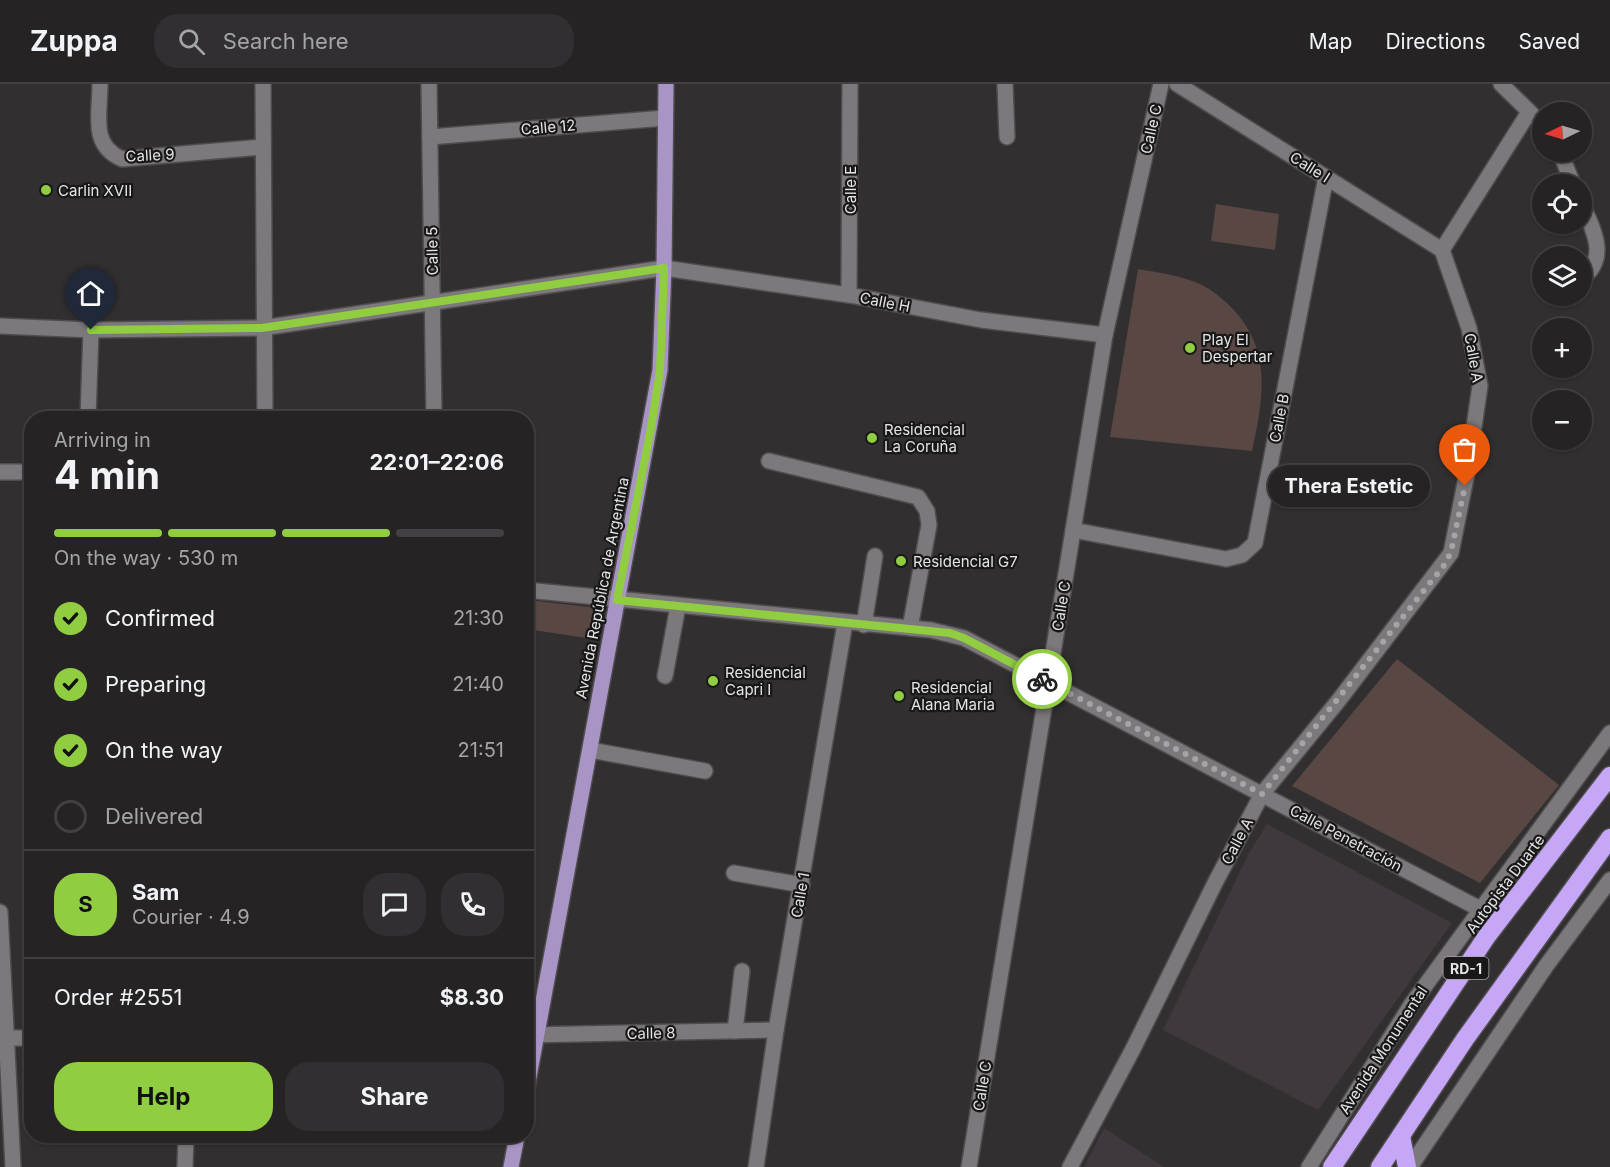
<!DOCTYPE html>
<meta charset="utf-8">
<style>
:root{--surface:#262325;--page:#322f32;--text:#f1f3f6;--muted:#a4a4a7;--line:#424042;--accent:#91cd40}
body{margin:0;font-family:Inter,sans-serif;background:var(--page);color:var(--text);height:100vh;display:flex;flex-direction:column;font-size:22px;white-space:nowrap}
*{box-sizing:border-box;margin:0}
p{font-size:20px;color:var(--muted)}
.icon{flex:none;width:33px;height:33px;fill:none;stroke:currentColor;stroke-width:2;stroke-linecap:round;stroke-linejoin:round}
.map{position:relative;flex:1;overflow:hidden}
.side{position:absolute;left:24px;top:327px;width:510px;height:732px;display:flex;flex-direction:column;background:var(--surface);border-radius:24px;box-shadow:0 2px 4px #0004,0 0 0 2px var(--line)}
.side>*{flex:none}
.needle{width:39px;rotate:265deg}
.controls{position:absolute;left:1532px;top:18px;display:grid;gap:12px}
.controls a{display:grid;place-items:center;width:60px;height:60px;border-radius:50%;background:var(--surface);box-shadow:0 2px 4px #0004,0 0 0 2px var(--line);font-size:30px}
.pin{position:absolute;display:grid;place-items:center;width:51px;height:51px;color:#fff;margin:-62px -26px;border-radius:50% 50% 50% 0;rotate:-45deg;box-shadow:0 0 6px #0007}
.pin .icon{rotate:45deg}
.courier{position:absolute;display:grid;place-items:center;width:60px;height:60px;margin:-30px;border:4px solid #91cd40;border-radius:50%;background:#fff;color:#222;box-shadow:0 2px 8px #0007}
.bubble{position:absolute;height:42px;border-radius:21px;background:var(--surface);box-shadow:0 2px 4px #0004,0 0 0 2px var(--line);font-size:20px;font-weight:700;line-height:42px;text-align:center}
.summary em{font-style:normal;font-weight:700}
.summary div{display:flex;flex-direction:column-reverse}
.summary{display:flex;align-items:center;justify-content:space-between;height:102px;padding:0 30px}
h1{font-size:39px;font-weight:700;line-height:45px}
.bar{display:grid;grid-template-columns:repeat(4,1fr);gap:9px 6px;align-content:center;height:72px;padding:0 30px}
.bar i{height:8px;border-radius:4px;background:var(--line)}
.bar .selected{background:var(--accent)}
.bar p{grid-column:span 4}
.line{display:flex;align-items:center;gap:15px;padding:0 30px;border-top:2px solid var(--line)}
.line div{flex:1}
.round{display:grid;place-items:center;flex:none;width:63px;height:63px;border-radius:24px;background:var(--page)}
ol{padding:0 30px;list-style:none}
li{display:flex;align-items:center;gap:18px;height:66px}
li p{margin-inline-start:auto}
li .icon{padding:6px;border-radius:50%;background:var(--accent);color:#111;stroke-width:4}
li:last-child{color:var(--muted)}
li i{width:33px;height:33px;border:3px solid var(--line);border-radius:50%}
.button{display:flex;gap:12px;margin-top:auto;padding:12px 30px}
.button a{flex:1;height:69px;border-radius:24px;background:var(--accent);color:#111;font-size:24px;font-weight:700;line-height:69px;text-align:center}
.button a+a{background:var(--page);color:var(--text)}
header{display:flex;align-items:center;gap:36px;box-sizing:border-box;height:84px;padding:0 30px;background:var(--surface);border-bottom:2px solid var(--line)}
header strong{font-size:28px}
nav{display:flex;gap:33px;margin-inline-start:auto;font-size:21px}
.search{width:420px;height:54px;background:var(--page);display:flex;align-items:center;gap:15px;box-sizing:border-box;padding:0 21px;border-radius:24px;color:var(--muted);font-size:22px}
.map>svg:first-child{display:block}
.built{fill:#3f383d}
.green{fill:#584742}
.lines{fill:none;stroke-linecap:round;stroke-linejoin:round}
.minor-casing{stroke:#4f4c4e;stroke-width:18}
.major-casing{stroke:#4f4c4e;stroke-width:18}
.highway-casing{stroke:#4f4c4e;stroke-width:21}
.minor{stroke:#7c787b;stroke-width:15}
.major{stroke:#a894c5;stroke-width:15}
.highway{stroke:#c5a6f7;stroke-width:18}
.done{stroke:#a6a4a5;stroke-width:6;stroke-dasharray:0 10.8}
.route{stroke:#91cd40;stroke-width:8}
.poi-dot{fill:#91cd40;stroke:#191819;stroke-width:2}
.labels{text-anchor:middle;dominant-baseline:central;stroke-width:4.5;stroke-linejoin:round;paint-order:stroke}
.shield{fill:#191819;stroke:#a8a6a7;stroke-width:1.5}
.shield-label{font-size:14px;font-weight:bold;fill:#e5e3e4}
.street-label{font-size:15px;fill:#e5e3e4;stroke:#191819}
.poi-label{font-size:15px;fill:#e5e3e4;stroke:#191819;text-anchor:start}
</style>
<header>
<strong>Zuppa</strong>
<div class="search"><svg class="icon" aria-label="search" viewBox="0 0 24 24"><circle cx="10" cy="10" r="6"/><path d="M15 15l6 6"/></svg>Search here</div>
<nav><a>Map</a><a>Directions</a><a>Saved</a></nav>
</header>
<div class="map">
<svg width="1610" height="1083" viewBox="0 0 1610 1083">
<rect width="100%" height="100%" fill="#322f31"/>
<!-- built -->
<g class="built">
<polygon points="1267,740 1452,839 1318,1026 1163,946 1249,769"/>
<polygon points="1104,1044 1164,1083 1084,1083"/>
</g>
<!-- green -->
<g class="green">
<polygon points="1216,120 1279,130 1275,166 1211,157"/>
<path d="M 1138,185 C 1161,189 1193,193 1212,207 C 1272,250 1267,303 1252,367 L 1110,353 Z"/>
<polygon points="527,516 599,524 593,555 533,546 527,579"/>
<polygon points="1397,575 1559,701 1480,799 1292,702"/>
</g>
<g class="lines">
<defs>
<g id="minor">
<path d="M 100,0 C 100,31 90,61 122,75 L 263,63"/>
<polyline points="263,0 265,334"/>
<polyline points="429,0 434,334"/>
<polyline points="1005,0 1007,53"/>
<polyline points="1177,0 1442,166"/>
<polyline points="1501,0 1542,40"/>
<polyline points="430,53 665,34"/>
<polyline points="1560,68 1573,100"/>
<path d="M 1581,118 C 1593,145 1610,174 1581,195"/>
<polyline points="849,211 850,0"/>
<polyline points="0,242 91,246 262,244 664,184 849,211 981,236 1105,251"/>
<polyline points="88,334 91,246"/>
<polyline points="769,377 918,413 927,427 929,441 910,544"/>
<polyline points="0,388 32,388"/>
<polyline points="1073,446 1226,475 1242,471 1255,459 1326,93"/>
<polyline points="526,506 931,546 964,554 1480,825"/>
<polyline points="864,541 875,472"/>
<polyline points="665,592 678,522"/>
<polyline points="590,666 705,687"/>
<polyline points="734,789 802,801"/>
<polyline points="0,828 13,1083"/>
<polyline points="735,947 742,887"/>
<polyline points="526,951 776,946"/>
<polyline points="0,954 32,954"/>
<polyline points="185,1083 186,1052"/>
<polyline points="756,1083 776,946 845,539"/>
<polyline points="969,1083 1105,251 1161,0"/>
<polyline points="1070,1083 1133,965 1215,799 1262,710 1339,616 1451,469 1468,384 1480,302 1469,244 1442,166 1529,28"/>
<polyline points="1309,1083 1411,921 1610,649"/>
<polyline points="1410,1083 1546,882 1610,796"/>
</g>
<g id="major">
<polyline points="526,1009 660,286 664,184 666,0"/>
<polyline points="511,1083 517,1052"/>
</g>
<g id="highway">
<polyline points="1401,1052 1407,1083"/>
<polyline points="1332,1083 1487,852 1610,692"/>
<polyline points="1380,1083 1465,955 1610,754"/>
</g>
</defs>
<!-- minor casing -->
<use href="#minor" class="minor-casing"/>
<!-- major casing -->
<use href="#major" class="major-casing"/>
<!-- highway casing -->
<use href="#highway" class="highway-casing"/>
<!-- minor -->
<use href="#minor" class="minor"/>
<!-- major -->
<use href="#major" class="major"/>
<!-- highway -->
<use href="#highway" class="highway"/>
</g>
<g class="lines">
<!-- done -->
<polyline class="done" points="1042,595 1262,710 1445,480 1451,468 1465,402"/>
<!-- route -->
<polyline class="route" points="91,246 262,244 664,184 660,286 651,344 617,516 950,549 964,554 1042,595"/>
</g>
<!-- markers -->
<g class="poi-dot">
<circle cx="46" cy="106" r="6"/>
<circle cx="1190" cy="264" r="6"/>
<circle cx="872" cy="354" r="6"/>
<circle cx="901" cy="477" r="6"/>
<circle cx="713" cy="597" r="6"/>
<circle cx="899" cy="612" r="6"/>
</g>
<g class="labels">
<!-- shield labels -->
<rect class="shield" x="1443.5" y="873" width="45" height="22" rx="4.5"/>
<g class="shield-label">
<text x="1466" y="884">RD-1</text>
</g>
<!-- street labels -->
<g class="street-label">
<text transform="translate(548 43) rotate(-5)">Calle 12</text>
<text transform="translate(1151 45) rotate(-77)">Calle C</text>
<text transform="translate(150 71) rotate(-3)">Calle 9</text>
<text transform="translate(1310 83) rotate(32)">Calle I</text>
<text transform="translate(850 106) rotate(-90)">Calle E</text>
<text transform="translate(432 167) rotate(-91)">Calle 5</text>
<text transform="translate(885 218) rotate(11)">Calle H</text>
<text transform="translate(1474 274) rotate(80)">Calle A</text>
<text transform="translate(1279 334) rotate(-79)">Calle B</text>
<text transform="translate(602 504) rotate(-79)">Avenida República de Argentina</text>
<text transform="translate(1061 522) rotate(-81)">Calle C</text>
<text transform="translate(1346 754) rotate(28)">Calle Penetración</text>
<text transform="translate(1237 757) rotate(-62)">Calle A</text>
<text transform="translate(1505 800) rotate(-53)">Autopista Duarte</text>
<text transform="translate(800 811) rotate(-80)">Calle 1</text>
<text transform="translate(651 949) rotate(-1)">Calle 8</text>
<text transform="translate(1383 966) rotate(-57)">Avenida Monumental</text>
<text transform="translate(982 1002) rotate(-81)">Calle C</text>
</g>
<!-- poi labels -->
<g class="poi-label">
<text x="58" y="106">Carlin XVII</text>
<text x="1202" y="255">Play El<tspan x="1202" dy="17">Despertar</tspan></text>
<text x="884" y="345">Residencial<tspan x="884" dy="17">La Coruña</tspan></text>
<text x="913" y="477">Residencial G7</text>
<text x="725" y="588">Residencial<tspan x="725" dy="17">Capri I</tspan></text>
<text x="911" y="603">Residencial<tspan x="911" dy="17">Alana Maria</tspan></text>
</g>
</g>
</svg>
<div class="controls">
<a><svg class="needle" viewBox="-14 -14 28 28"><path d="M0-13l5 13h-10z" fill="#e53935"/><path d="M0 13l5-13h-10z" fill="#a4a4a7"/></svg></a>
<a><svg class="icon" aria-label="locate" viewBox="0 0 24 24"><circle cx="12" cy="12" r="6"/><path d="M12 2v4M12 18v4M2 12h4M18 12h4"/></svg></a>
<a><svg class="icon" aria-label="layers" viewBox="0 0 24 24"><path d="M12 4l9 5-9 5-9-5zM3 14l9 5 9-5"/></svg></a>
<a>+</a>
<a>−</a>
</div>
<div class="pin" style="left:1465px;top:402px;background:#ea580c"><svg class="icon" aria-label="bag" viewBox="0 0 24 24"><path d="M5 8h14l-1 12H6zM9 8a3 3 0 0 1 6 0"/></svg></div>
<div class="pin" style="left:91px;top:246px;background:#1f2937"><svg class="icon" aria-label="home" viewBox="0 0 24 24"><path d="M3 11l9-7 9 7M6 9v11h12V9"/></svg></div>
<div class="courier" style="left:1042px;top:595px"><svg class="icon" aria-label="bike" viewBox="0 0 24 24"><circle cx="6" cy="16" r="4"/><circle cx="18" cy="16" r="4"/><path d="M6 16l4-8h5l3 8M10 8l3 8H6M13 5h3"/></svg></div>
<div class="bubble" style="left:1268px;top:381px;width:162px">Thera Estetic</div>
<section class="side">
<div class="summary"><div><h1>4 min</h1><p>Arriving in</p></div><em>22:01–22:06</em></div>
<div class="bar"><i class="selected"></i><i class="selected"></i><i class="selected"></i><i></i><p>On the way · 530 m</p></div>
<ol>
<li><svg class="icon" aria-label="check" viewBox="0 0 24 24"><path d="M5 12l5 5 9-10"/></svg>Confirmed<p>21:30</p></li>
<li><svg class="icon" aria-label="check" viewBox="0 0 24 24"><path d="M5 12l5 5 9-10"/></svg>Preparing<p>21:40</p></li>
<li><svg class="icon" aria-label="check" viewBox="0 0 24 24"><path d="M5 12l5 5 9-10"/></svg>On the way<p>21:51</p></li>
<li><i></i>Delivered</li>
</ol>
<div class="line" style="height:108px"><b class="round" style="background:var(--accent);color:#111">S</b><div><b>Sam</b><p>Courier · 4.9</p></div><a class="round"><svg class="icon" aria-label="chat" viewBox="0 0 24 24"><path d="M4 5h16v11H9l-5 4z"/></svg></a><a class="round"><svg class="icon" aria-label="phone" viewBox="0 0 24 24"><path d="M5 4h4l2 5-3 2q2 4 5 5l2-3 5 2v4C11 20 4 13 5 4z"/></svg></a></div>
<div class="line" style="height:78px"><div>Order #2551</div><b>$8.30</b></div>
<div class="button"><a>Help</a><a>Share</a></div>
</section>
</div>
